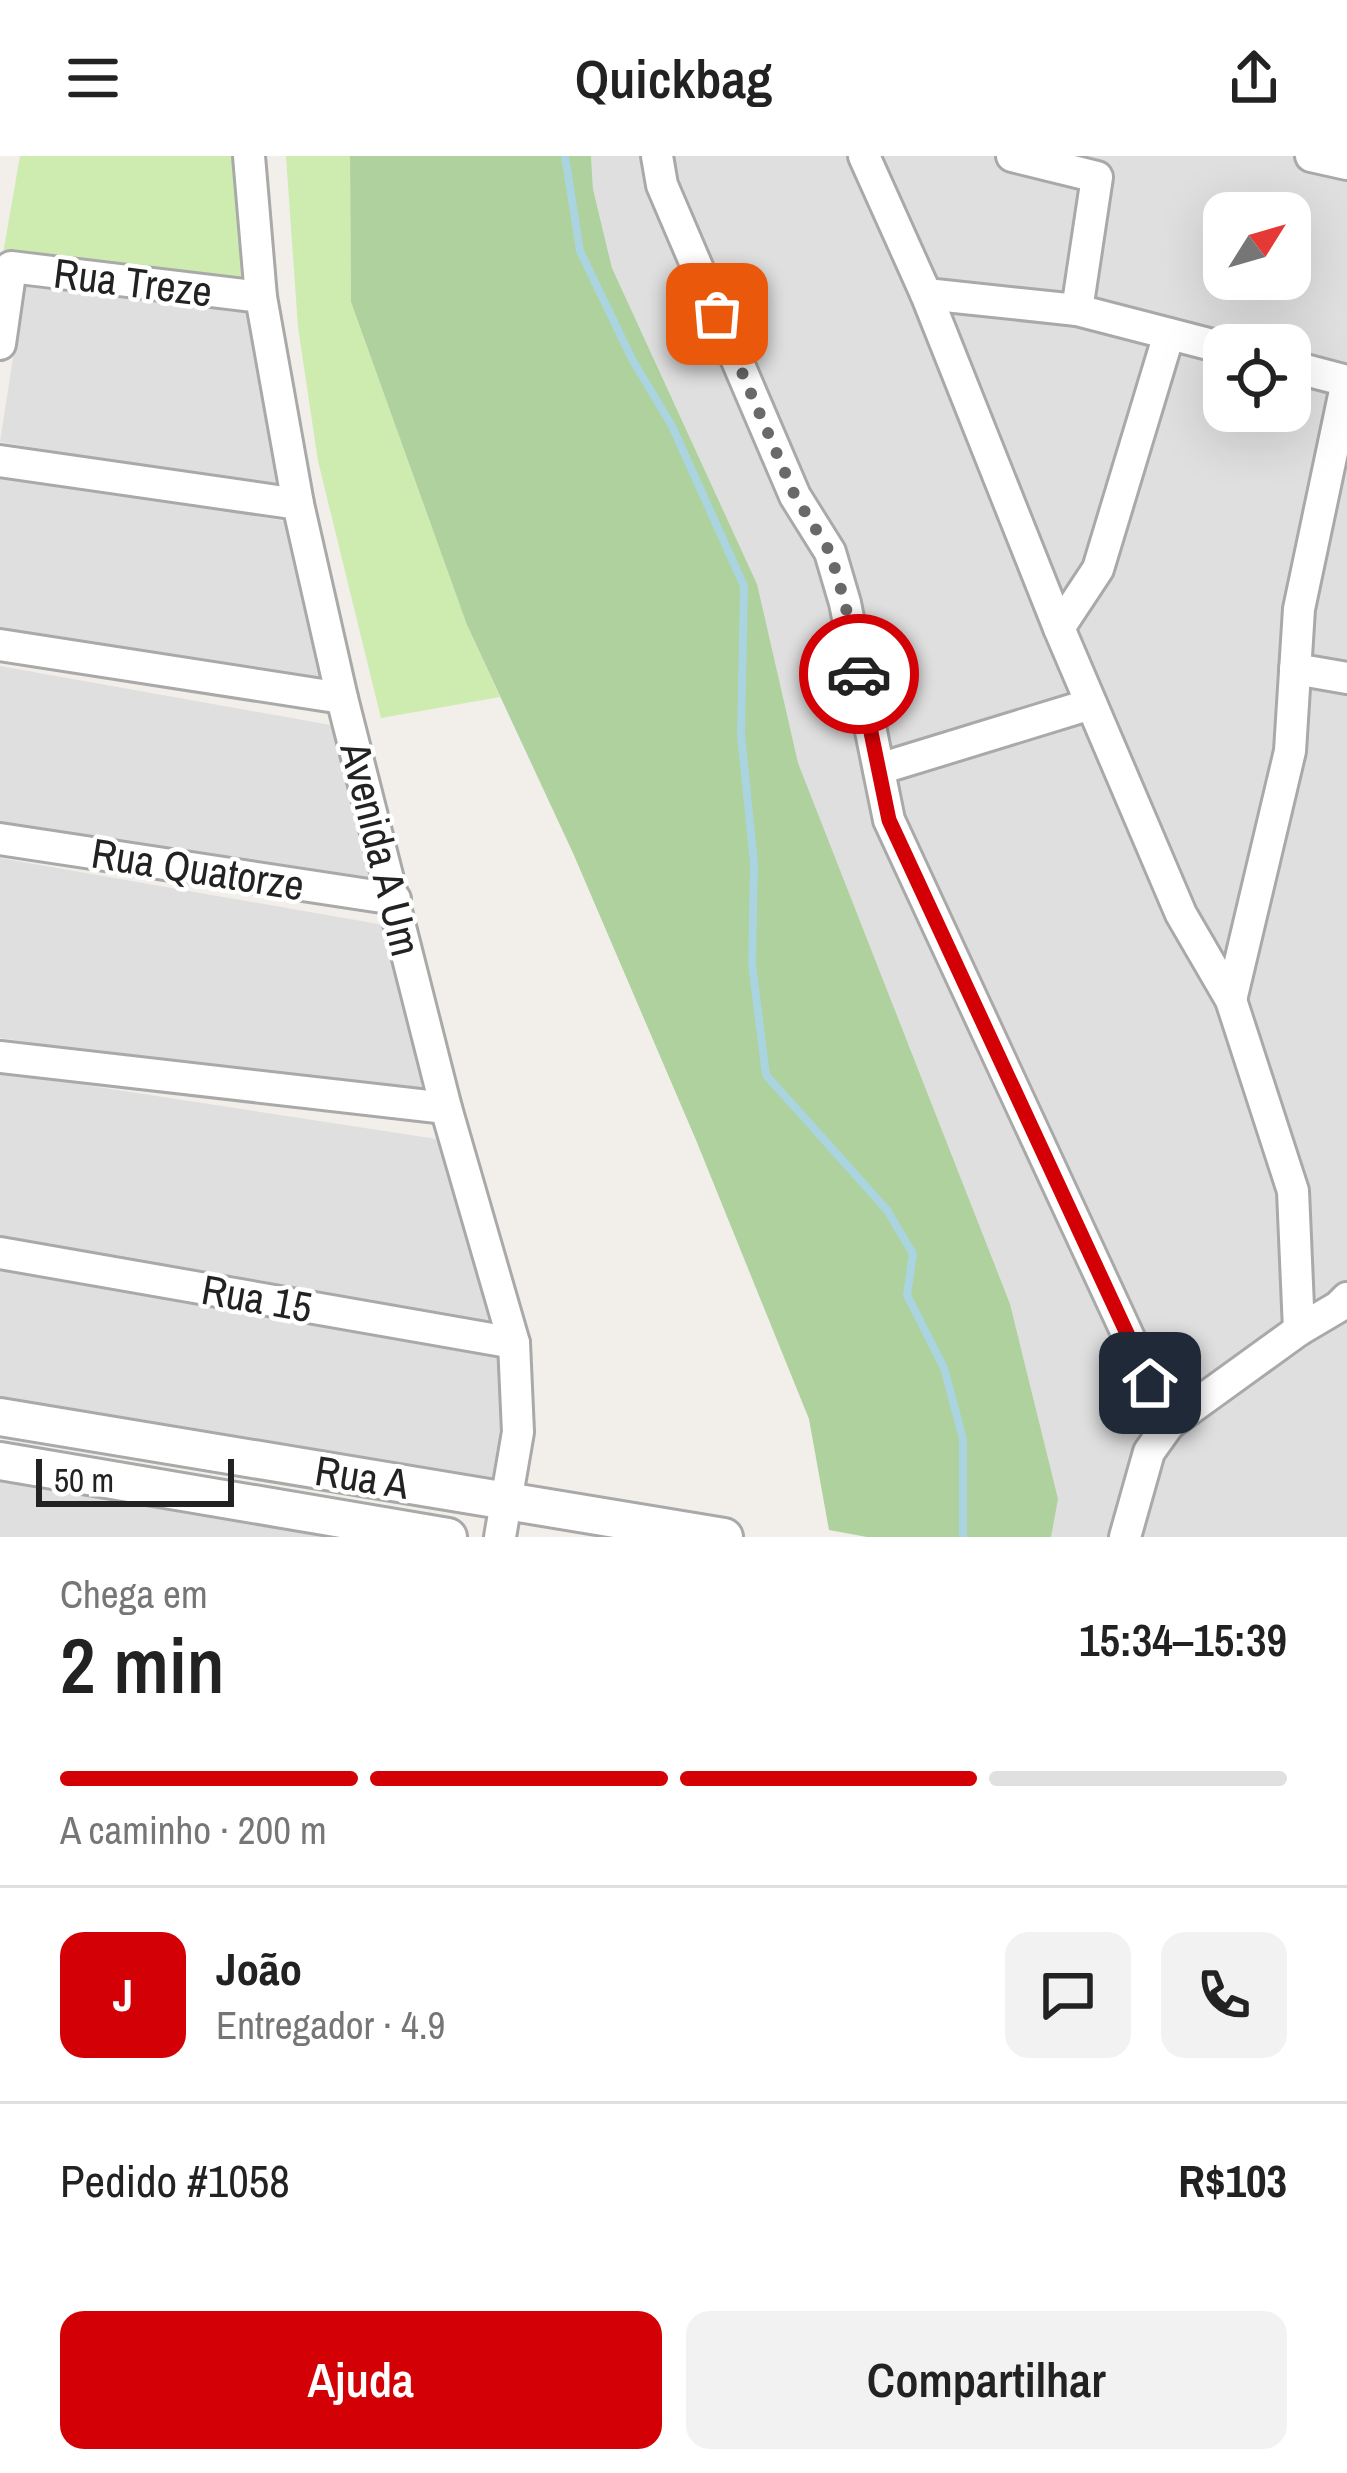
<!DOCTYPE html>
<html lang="pt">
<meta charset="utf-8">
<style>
:root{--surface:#fff;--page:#f2f2f2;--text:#222;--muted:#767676;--line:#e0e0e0;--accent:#d30006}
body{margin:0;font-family:"Archivo Narrow",sans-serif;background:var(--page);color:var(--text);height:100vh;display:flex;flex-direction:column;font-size:45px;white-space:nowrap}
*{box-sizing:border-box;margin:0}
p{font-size:39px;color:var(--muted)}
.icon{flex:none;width:66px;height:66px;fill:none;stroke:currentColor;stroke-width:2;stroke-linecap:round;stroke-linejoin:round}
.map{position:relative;height:1381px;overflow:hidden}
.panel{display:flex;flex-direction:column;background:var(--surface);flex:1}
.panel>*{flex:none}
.needle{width:78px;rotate:53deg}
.tools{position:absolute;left:1203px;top:36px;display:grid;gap:24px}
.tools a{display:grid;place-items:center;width:108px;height:108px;border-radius:24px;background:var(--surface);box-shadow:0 12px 48px #0002;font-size:60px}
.scale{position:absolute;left:36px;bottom:30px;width:198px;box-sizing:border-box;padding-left:12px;border:6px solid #222;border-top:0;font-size:33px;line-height:42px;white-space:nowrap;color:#222;-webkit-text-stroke:9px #fff;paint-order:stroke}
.pin{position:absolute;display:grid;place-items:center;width:102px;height:102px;color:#fff;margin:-51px;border-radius:24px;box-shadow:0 6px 18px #0006}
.courier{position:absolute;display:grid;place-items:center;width:120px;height:120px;margin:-60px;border:9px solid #d30006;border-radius:50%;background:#fff;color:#222;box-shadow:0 3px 15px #0007}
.summary em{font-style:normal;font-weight:600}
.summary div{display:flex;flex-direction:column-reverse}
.summary{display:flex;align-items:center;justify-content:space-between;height:204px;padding:0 60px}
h1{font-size:78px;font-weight:600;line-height:90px}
.bar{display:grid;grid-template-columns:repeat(4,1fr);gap:18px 12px;align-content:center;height:144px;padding:0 60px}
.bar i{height:15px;border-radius:9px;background:var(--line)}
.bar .selected{background:var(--accent)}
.bar p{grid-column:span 4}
.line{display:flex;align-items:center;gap:30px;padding:0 60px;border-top:3px solid var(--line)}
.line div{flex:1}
.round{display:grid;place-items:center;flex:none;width:126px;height:126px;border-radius:24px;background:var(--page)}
.primary-button{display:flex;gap:24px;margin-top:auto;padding:24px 60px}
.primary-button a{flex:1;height:138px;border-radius:24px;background:var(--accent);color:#fff;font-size:48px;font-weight:600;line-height:138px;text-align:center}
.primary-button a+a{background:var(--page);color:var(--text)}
header{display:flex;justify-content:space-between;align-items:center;height:156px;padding:0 60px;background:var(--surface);font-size:54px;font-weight:600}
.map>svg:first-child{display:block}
.residential{fill:#e0dfdf;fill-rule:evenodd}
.grass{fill:#ceebb0}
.forest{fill:#aed19e}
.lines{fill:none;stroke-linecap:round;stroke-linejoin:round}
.stream{stroke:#aad4df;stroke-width:8}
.minor-casing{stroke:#a9a9a9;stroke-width:36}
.tertiary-casing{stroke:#a9a9a9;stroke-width:42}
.minor{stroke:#fff;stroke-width:30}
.tertiary{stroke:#fff;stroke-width:36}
.done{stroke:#6b6968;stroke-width:12;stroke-dasharray:0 21.6}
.route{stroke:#d30006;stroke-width:15}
.labels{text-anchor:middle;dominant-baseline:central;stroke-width:9;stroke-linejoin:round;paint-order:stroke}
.street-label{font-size:42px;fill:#222;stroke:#fff}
</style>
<header><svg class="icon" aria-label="menu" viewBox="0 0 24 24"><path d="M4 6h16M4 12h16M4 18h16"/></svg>Quickbag<svg class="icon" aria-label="share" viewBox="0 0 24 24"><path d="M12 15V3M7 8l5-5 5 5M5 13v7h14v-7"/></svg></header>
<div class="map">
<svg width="1347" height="1381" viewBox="0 0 1347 1381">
<rect width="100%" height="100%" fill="#f2eee9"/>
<!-- residential -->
<g class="residential">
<path d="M 591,0 L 1347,0 L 1347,1381 L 1041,1381 L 759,538 L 757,428 L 612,112 L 593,33 ZM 1224,57 L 1290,57 L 1290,123 L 1224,123 ZM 1224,189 L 1290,189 L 1290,255 L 1224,255 Z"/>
<polygon points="25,124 252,157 281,332 0,286"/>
<polygon points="0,313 289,366 327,533 0,480"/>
<polygon points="0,510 336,570 379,733 0,669"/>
<polygon points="0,702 390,770 432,942 0,882"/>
<polygon points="0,916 443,984 502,1174 0,1080"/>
<polygon points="0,1099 514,1195 503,1335 0,1251"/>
<polygon points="0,1317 383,1381 0,1381"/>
</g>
<!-- grass -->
<g class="grass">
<polygon points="20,0 238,0 249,124 3,98"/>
<polygon points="286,0 350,0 351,146 467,469 500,541 381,562 318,305 298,171"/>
</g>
<!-- forest -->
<polygon class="forest" points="350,0 591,0 593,33 612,112 757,428 798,607 1010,1148 1058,1343 1051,1381 867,1381 829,1374 809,1263 696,984 573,697 467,469 351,146"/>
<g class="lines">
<!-- stream -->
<polyline class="stream" points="565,0 580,95 632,203 672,270 744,430 741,579 754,707 752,808 766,919 887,1054 913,1098 907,1139 944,1212 963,1283 963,1381"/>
<defs>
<g id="minor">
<polyline points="249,0 261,141 298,348 342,542 446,952 514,1187 518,1276 500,1381"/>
<polyline points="657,0 662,29 795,340 830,396 845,447 889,664 1169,1268 1149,1296 1125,1381"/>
<polyline points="864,0 926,138 1059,472 1181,758 1231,844 1293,1035 1299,1174"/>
<polyline points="1012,0 1097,21 1077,154"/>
<polyline points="1311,0 1347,8"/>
<polyline points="926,138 1077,154 1224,192"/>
<polyline points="0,188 11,111 261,141"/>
<polyline points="1290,210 1347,225"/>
<polyline points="0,305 298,348"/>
<polyline points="1059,472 1098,413 1169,178"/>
<polyline points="0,489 342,542"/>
<polyline points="1295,513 1347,522"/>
<polyline points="879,613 1091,548"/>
<polyline points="0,683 395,743"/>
<polyline points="1231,844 1290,595 1299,453 1347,225"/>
<polyline points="0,901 446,952"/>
<polyline points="0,1097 514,1187"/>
<polyline points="1169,1268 1299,1174 1338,1151 1347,1142"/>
</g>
<g id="tertiary">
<polyline points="0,1261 724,1381"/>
<polyline points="0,1305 448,1381"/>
</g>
</defs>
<!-- minor casing -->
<use href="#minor" class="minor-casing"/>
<!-- tertiary casing -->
<use href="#tertiary" class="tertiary-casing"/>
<!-- minor -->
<use href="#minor" class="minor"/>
<!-- tertiary -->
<use href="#tertiary" class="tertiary"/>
</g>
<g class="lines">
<!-- done -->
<polyline class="done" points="717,158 795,340 830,396 845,447 859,518"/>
<!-- route -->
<polyline class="route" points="859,518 889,664 1150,1227"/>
</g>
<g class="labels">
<!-- street labels -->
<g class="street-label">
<text transform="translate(133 126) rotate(7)">Rua Treze</text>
<text transform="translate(381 693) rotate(76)">Avenida A Um</text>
<text transform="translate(198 713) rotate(9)">Rua Quatorze</text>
<text transform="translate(257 1142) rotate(10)">Rua 15</text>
<text transform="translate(362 1321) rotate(9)">Rua A</text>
</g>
</g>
</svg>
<div class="tools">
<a><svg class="needle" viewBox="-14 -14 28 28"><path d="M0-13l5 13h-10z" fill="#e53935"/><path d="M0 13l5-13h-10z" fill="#767676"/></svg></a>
<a><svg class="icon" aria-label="locate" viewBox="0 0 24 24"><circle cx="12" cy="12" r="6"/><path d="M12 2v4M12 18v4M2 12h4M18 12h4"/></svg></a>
</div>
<div class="scale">50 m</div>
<div class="pin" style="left:717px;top:158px;background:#ea580c"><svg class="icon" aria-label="bag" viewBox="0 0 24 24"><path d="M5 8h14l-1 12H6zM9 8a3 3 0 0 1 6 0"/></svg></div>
<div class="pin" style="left:1150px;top:1227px;background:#1f2937"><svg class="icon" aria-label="home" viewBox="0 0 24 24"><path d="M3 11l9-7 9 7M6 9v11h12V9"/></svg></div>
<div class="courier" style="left:859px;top:518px"><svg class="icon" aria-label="car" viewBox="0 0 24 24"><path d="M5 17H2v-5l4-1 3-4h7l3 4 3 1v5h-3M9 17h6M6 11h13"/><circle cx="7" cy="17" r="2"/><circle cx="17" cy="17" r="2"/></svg></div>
</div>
<section class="panel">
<div class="summary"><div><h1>2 min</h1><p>Chega em</p></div><em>15:34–15:39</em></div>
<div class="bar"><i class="selected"></i><i class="selected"></i><i class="selected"></i><i></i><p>A caminho · 200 m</p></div>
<div class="line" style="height:216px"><b class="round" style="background:var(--accent);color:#fff">J</b><div><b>João</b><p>Entregador · 4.9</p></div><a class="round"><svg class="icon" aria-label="chat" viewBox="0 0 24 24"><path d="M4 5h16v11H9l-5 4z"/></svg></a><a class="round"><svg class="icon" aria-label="phone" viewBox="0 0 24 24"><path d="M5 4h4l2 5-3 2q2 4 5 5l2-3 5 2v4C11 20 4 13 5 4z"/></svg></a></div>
<div class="line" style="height:156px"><div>Pedido #1058</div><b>R$103</b></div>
<div class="primary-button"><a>Ajuda</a><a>Compartilhar</a></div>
</section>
